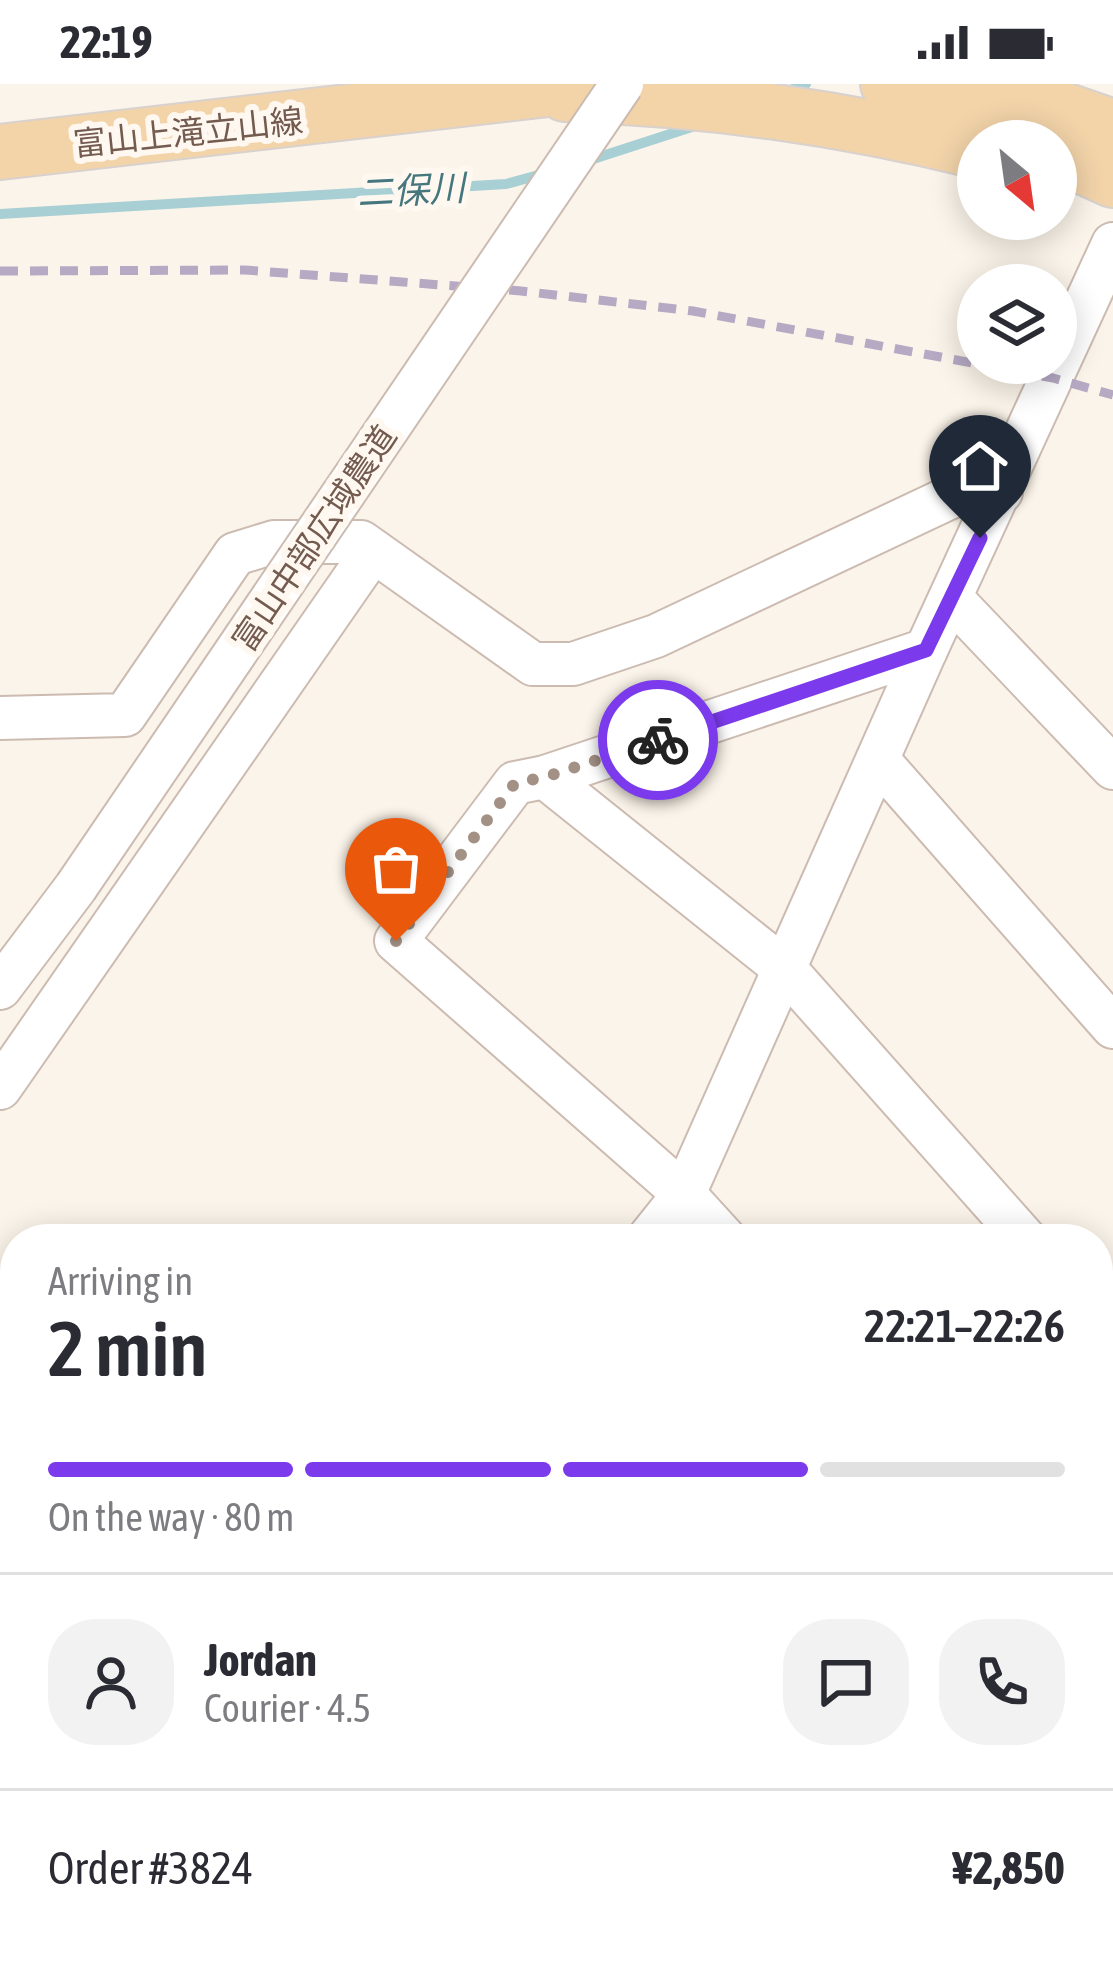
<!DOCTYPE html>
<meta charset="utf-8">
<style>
:root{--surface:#fff;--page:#f2f2f3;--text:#2b2b33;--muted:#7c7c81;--line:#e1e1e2;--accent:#7c3aed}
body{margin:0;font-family:"Asap Condensed","Noto Sans JP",sans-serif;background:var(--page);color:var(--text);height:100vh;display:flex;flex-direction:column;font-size:45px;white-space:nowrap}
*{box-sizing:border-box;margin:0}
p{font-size:39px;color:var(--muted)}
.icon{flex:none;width:66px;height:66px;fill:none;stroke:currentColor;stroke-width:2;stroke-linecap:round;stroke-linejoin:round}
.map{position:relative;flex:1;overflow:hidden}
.panel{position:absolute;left:0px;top:1140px;width:1113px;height:744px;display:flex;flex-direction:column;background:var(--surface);border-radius:48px 48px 0 0;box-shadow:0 6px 30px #0003}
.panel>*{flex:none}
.needle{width:78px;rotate:151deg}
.fabs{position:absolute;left:957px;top:36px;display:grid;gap:24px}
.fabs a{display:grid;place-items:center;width:120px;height:120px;border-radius:50%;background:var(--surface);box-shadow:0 6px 30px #0003;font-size:60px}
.pin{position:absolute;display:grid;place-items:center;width:102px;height:102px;color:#fff;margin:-123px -51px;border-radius:50% 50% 50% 0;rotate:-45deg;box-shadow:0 0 12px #0007}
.pin .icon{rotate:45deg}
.courier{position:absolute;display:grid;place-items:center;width:120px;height:120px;margin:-60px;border:9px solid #7c3aed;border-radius:50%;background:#fff;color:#222;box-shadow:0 3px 15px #0007}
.headline em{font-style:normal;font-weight:600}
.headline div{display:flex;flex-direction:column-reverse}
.headline{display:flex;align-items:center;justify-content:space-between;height:204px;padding:0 48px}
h1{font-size:78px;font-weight:600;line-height:90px}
.bar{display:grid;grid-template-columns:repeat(4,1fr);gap:18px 12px;align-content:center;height:144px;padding:0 48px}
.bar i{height:15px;border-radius:9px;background:var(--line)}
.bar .current{background:var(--accent)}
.bar p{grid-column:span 4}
.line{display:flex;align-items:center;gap:30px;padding:0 48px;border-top:3px solid var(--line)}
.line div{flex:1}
.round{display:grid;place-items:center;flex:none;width:126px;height:126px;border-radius:48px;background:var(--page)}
.status{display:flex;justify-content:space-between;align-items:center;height:84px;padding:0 60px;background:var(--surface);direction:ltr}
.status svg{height:33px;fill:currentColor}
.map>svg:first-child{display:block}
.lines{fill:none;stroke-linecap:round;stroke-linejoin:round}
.stream{stroke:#a7cfd4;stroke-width:10}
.minor-casing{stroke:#ccbbb1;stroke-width:46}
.major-casing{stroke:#d8d1ce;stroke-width:58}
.minor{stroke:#fff;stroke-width:42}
.major{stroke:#f3d4a9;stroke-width:54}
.rail{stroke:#b6a9c4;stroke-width:9;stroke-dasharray:18 12;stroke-linecap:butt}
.minor-bridge-casing{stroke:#ccbbb1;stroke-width:46;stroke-linecap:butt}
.minor-bridge{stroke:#fff;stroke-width:42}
.done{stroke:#a39185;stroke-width:12;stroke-dasharray:0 21.6}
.route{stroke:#7c3aed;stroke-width:15}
.labels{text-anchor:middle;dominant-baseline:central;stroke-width:12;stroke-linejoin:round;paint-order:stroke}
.street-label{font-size:33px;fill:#745b4f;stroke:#fef8f0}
.water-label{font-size:36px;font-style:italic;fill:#47777e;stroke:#fef8f0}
</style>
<div class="status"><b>22:19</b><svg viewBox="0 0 49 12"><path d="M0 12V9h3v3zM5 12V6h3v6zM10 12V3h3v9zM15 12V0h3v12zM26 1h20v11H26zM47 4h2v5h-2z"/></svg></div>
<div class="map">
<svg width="1113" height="1884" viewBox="0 0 1113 1884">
<rect width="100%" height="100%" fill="#fbf4ea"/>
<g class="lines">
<!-- stream -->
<g class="stream">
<polyline points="785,8 806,0"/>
<polyline points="587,77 701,40"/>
<polyline points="0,130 506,100 546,89"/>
<polyline points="174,1869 207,1873 232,1884"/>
<polyline points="43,1884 103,1869"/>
</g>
<defs>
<g id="minor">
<polyline points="952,515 1113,684"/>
<polyline points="0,634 125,631 235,470 274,458 361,458 533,580 573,580 656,552 953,412 1001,408"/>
<polyline points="879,677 1113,943"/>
<polyline points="545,693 786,886 1025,1155"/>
<polyline points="0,904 76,803"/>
<polyline points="0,1004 373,467"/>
<polyline points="648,1155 684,1110 926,566 1113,160"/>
<polyline points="725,1155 684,1110 396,857 515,699 545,693 926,566"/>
<polyline points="1098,1236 1113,1253"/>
<polyline points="1098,1569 1113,1586"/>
<polyline points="1098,1705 1113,1691"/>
<polyline points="0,1840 15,1835"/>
<polyline points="1098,1860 1113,1876"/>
<polyline points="506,1869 559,1884"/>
<polyline points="851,1869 867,1884"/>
<polyline points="157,1884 162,1869"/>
<polyline points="924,1884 936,1869"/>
</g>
<g id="major">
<polyline points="888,0 957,24 1029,57"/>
<polyline points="989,0 1113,43"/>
<path d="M 565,10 C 709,15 838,33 978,67"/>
<polyline points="0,68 591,0"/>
<polyline points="1056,70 1113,96"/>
</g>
</defs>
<!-- minor casing -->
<use href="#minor" class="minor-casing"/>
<!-- major casing -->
<use href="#major" class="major-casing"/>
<!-- minor -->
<use href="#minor" class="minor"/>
<!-- major -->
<use href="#major" class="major"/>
<!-- rail -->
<polyline class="rail" points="0,187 245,186 521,207 693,227 1053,294 1113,311"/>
<defs>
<polyline id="minor-bridge" points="76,803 622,0"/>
</defs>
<!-- minor-bridge casing -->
<use href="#minor-bridge" class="minor-bridge-casing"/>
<!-- minor-bridge -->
<use href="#minor-bridge" class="minor-bridge"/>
</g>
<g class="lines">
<!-- done -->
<polyline class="done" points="396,857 515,699 545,693 658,656"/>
<!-- route -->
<polyline class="route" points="658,656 926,566 980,454"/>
</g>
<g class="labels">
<!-- street labels -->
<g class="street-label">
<text transform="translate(188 48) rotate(-6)">富山上滝立山線</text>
<text transform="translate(314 454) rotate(-56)">富山中部広域農道</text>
</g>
<!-- water labels -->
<g class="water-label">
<text transform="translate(411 106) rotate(-3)">二保川</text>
</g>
</g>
</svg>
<div class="fabs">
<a><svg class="needle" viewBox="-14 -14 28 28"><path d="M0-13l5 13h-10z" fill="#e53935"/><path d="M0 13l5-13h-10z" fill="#7c7c81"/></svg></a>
<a><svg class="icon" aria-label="layers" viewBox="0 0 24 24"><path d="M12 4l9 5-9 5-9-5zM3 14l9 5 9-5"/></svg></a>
</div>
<div class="pin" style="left:396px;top:857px;background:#ea580c"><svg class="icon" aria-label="bag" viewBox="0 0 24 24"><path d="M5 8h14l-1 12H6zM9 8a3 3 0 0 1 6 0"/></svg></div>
<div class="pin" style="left:980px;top:454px;background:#1f2937"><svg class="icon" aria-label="home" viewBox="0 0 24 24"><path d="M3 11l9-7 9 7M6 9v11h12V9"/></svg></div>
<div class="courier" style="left:658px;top:656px"><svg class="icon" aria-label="bike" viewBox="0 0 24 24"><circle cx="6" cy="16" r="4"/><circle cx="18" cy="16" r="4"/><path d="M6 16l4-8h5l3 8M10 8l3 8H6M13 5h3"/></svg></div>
<section class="panel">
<div class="headline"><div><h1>2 min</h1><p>Arriving in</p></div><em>22:21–22:26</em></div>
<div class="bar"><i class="current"></i><i class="current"></i><i class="current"></i><i></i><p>On the way · 80 m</p></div>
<div class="line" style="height:216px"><a class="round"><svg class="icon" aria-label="person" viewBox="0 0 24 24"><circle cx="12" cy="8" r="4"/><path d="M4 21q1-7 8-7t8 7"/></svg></a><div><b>Jordan</b><p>Courier · 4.5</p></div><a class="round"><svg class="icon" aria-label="chat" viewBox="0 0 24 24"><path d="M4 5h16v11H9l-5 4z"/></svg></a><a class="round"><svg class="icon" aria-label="phone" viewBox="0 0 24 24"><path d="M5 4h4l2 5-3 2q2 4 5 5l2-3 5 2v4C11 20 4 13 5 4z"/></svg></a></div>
<div class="line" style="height:156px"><div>Order #3824</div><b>¥2,850</b></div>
</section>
</div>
